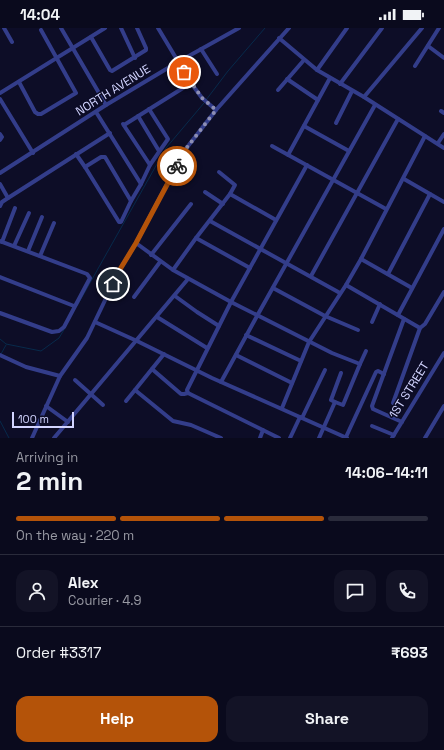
<!DOCTYPE html>
<meta charset="utf-8">
<style>
:root{--surface:#0a0a1d;--page:#131326;--text:#f1f3f6;--muted:#999aa4;--line:#2a2b3b;--accent:#b45309}
body{margin:0;font-family:"Space Grotesk",sans-serif;background:var(--page);color:var(--text);height:100vh;display:flex;flex-direction:column;font-size:15px;white-space:nowrap}
*{box-sizing:border-box;margin:0}
p{font-size:13px;color:var(--muted)}
.icon{flex:none;width:22px;height:22px;fill:none;stroke:currentColor;stroke-width:2;stroke-linecap:round;stroke-linejoin:round}
.map{position:relative;height:410px;overflow:hidden}
.sheet{display:flex;flex-direction:column;background:var(--surface);flex:1}
.sheet>*{flex:none}
.scale{position:absolute;left:12px;bottom:10px;width:62px;box-sizing:border-box;padding-left:4px;border:2px solid #d2d4ff;border-top:0;font-size:11px;line-height:14px;white-space:nowrap;color:#d2d4ff;-webkit-text-stroke:3px #0d0d27;paint-order:stroke}
.pin{position:absolute;display:grid;place-items:center;width:34px;height:34px;color:#fff;margin:-17px;border:2px solid #fff;border-radius:50%;box-shadow:0 1px 4px #0007}
.courier{position:absolute;display:grid;place-items:center;width:40px;height:40px;margin:-20px;border:3px solid #b45309;border-radius:50%;background:#fff;color:#222;box-shadow:0 1px 5px #0007}
.head em{font-style:normal;font-weight:600}
.head div{display:flex;flex-direction:column-reverse}
.head{display:flex;align-items:center;justify-content:space-between;height:68px;padding:0 16px}
h1{font-size:26px;font-weight:600;line-height:30px}
.bar{display:grid;grid-template-columns:repeat(4,1fr);gap:6px 4px;align-content:center;height:48px;padding:0 16px}
.bar i{height:5px;border-radius:3px;background:var(--line)}
.bar .active{background:var(--accent)}
.bar p{grid-column:span 4}
.line{display:flex;align-items:center;gap:10px;padding:0 16px;border-top:1px solid var(--line)}
.line div{flex:1}
.round{display:grid;place-items:center;flex:none;width:42px;height:42px;border-radius:12px;background:var(--page)}
.cta{display:flex;gap:8px;margin-top:auto;padding:8px 16px}
.cta a{flex:1;height:46px;border-radius:12px;background:var(--accent);color:#fff;font-size:16px;font-weight:600;line-height:46px;text-align:center}
.cta a+a{background:var(--page);color:var(--text)}
.status{display:flex;justify-content:space-between;align-items:center;height:28px;padding:0 20px;background:var(--surface);direction:ltr}
.status svg{height:11px;fill:currentColor}
.map>svg:first-child{display:block}
.lines{fill:none;stroke-linecap:round;stroke-linejoin:round}
.stream{stroke:#072a4b;stroke-width:1}
.minor{stroke:#333d8a;stroke-width:4}
.done{stroke:#8d8eb3;stroke-width:4;stroke-dasharray:0 7.2}
.route{stroke:#b45309;stroke-width:5}
.labels{text-anchor:middle;dominant-baseline:central;stroke-width:3;stroke-linejoin:round;paint-order:stroke}
.street-label{font-size:12px;fill:#d2d4ff;stroke:#0d0d27}
</style>
<div class="status"><b>14:04</b><svg viewBox="0 0 49 12"><path d="M0 12V9h3v3zM5 12V6h3v6zM10 12V3h3v9zM15 12V0h3v12zM26 1h20v11H26zM47 4h2v5h-2z"/></svg></div>
<div class="map">
<svg width="444" height="410" viewBox="0 0 444 410">
<rect width="100%" height="100%" fill="#0d0d27"/>
<g class="lines">
<!-- stream -->
<g class="stream">
<polyline points="206,72 228,43 265,0"/>
<polyline points="77,278 166,120 204,75"/>
<polyline points="0,311 6,316 41,323 59,310 65,300"/>
<polyline points="1,326 6,317"/>
<polyline points="0,393 9,410"/>
</g>
<!-- minor -->
<g class="minor">
<polyline points="4,0 12,14"/>
<polyline points="61,0 106,77"/>
<polyline points="121,0 135,30"/>
<polyline points="158,0 191,55 202,70 216,82"/>
<polyline points="91,9 110,42 112,43 146,22 146,20 137,0"/>
<polyline points="279,10 317,42 364,69 444,120"/>
<polyline points="428,18 444,30"/>
<polyline points="201,21 217,46"/>
<polyline points="415,38 439,0"/>
<polyline points="317,42 347,0"/>
<polyline points="287,51 318,72"/>
<polyline points="19,54 35,84 38,86 41,86 76,65 41,2"/>
<polyline points="340,56 382,0"/>
<polyline points="278,62 304,32"/>
<polyline points="0,65 105,0"/>
<polyline points="364,69 422,0"/>
<polyline points="0,71 33,125"/>
<polyline points="441,83 444,85"/>
<polyline points="96,84 141,156"/>
<polyline points="138,88 159,123"/>
<polyline points="336,95 352,63"/>
<polyline points="123,96 150,137"/>
<polyline points="124,97 191,55"/>
<polyline points="304,98 349,123"/>
<polyline points="0,106 2,109 0,112"/>
<polyline points="438,115 444,106"/>
<polyline points="272,118 386,181"/>
<polyline points="76,126 85,139 101,129 105,129 131,173"/>
<polyline points="288,127 330,50"/>
<polyline points="85,139 119,194 121,194 131,173 141,156 150,137 168,111 149,81"/>
<polyline points="219,144 235,157 230,166"/>
<polyline points="0,145 106,77 178,34 239,0"/>
<polyline points="404,151 444,174"/>
<polyline points="0,156 8,170"/>
<polyline points="205,164 223,176"/>
<polyline points="0,178 2,174 8,170 110,105"/>
<polyline points="210,193 340,265"/>
<polyline points="196,210 250,240"/>
<polyline points="0,213 87,246 90,250 64,299 59,303 52,304 0,285"/>
<polyline points="2,214 15,180"/>
<polyline points="136,215 173,242 231,274 332,325 360,336 343,377 335,374"/>
<polyline points="14,218 29,185"/>
<polyline points="28,223 42,189"/>
<polyline points="151,227 191,176"/>
<polyline points="40,228 54,195"/>
<polyline points="361,231 412,260"/>
<polyline points="173,242 196,210 230,166 276,192"/>
<polyline points="388,246 430,166"/>
<polyline points="311,248 398,91"/>
<polyline points="0,249 74,278"/>
<polyline points="346,257 420,300 425,296 444,264"/>
<polyline points="273,260 325,288 358,302"/>
<polyline points="175,268 197,284 219,298"/>
<polyline points="134,269 160,234"/>
<polyline points="398,287 444,201"/>
<polyline points="157,289 207,320"/>
<polyline points="95,294 137,313 212,350 347,410"/>
<polyline points="372,294 380,276"/>
<polyline points="246,307 301,333"/>
<polyline points="164,326 135,362 173,393 191,397 221,410"/>
<polyline points="0,327 26,339 60,348"/>
<polyline points="236,327 292,355"/>
<polyline points="360,336 366,323"/>
<polyline points="152,341 181,366 184,366 188,365"/>
<polyline points="75,352 103,377"/>
<polyline points="221,354 257,288 375,77"/>
<polyline points="126,373 135,362"/>
<polyline points="393,375 420,300"/>
<polyline points="46,378 68,394"/>
<polyline points="282,380 309,314 346,257 361,231 425,108"/>
<polyline points="302,390 325,342"/>
<polyline points="402,394 373,381 372,378 404,291"/>
<polyline points="372,398 394,407"/>
<polyline points="346,409 376,344 378,343 384,346"/>
<polyline points="32,410 60,348 87,310 119,243 136,215 185,122 216,82 289,0"/>
<polyline points="54,410 188,251"/>
<polyline points="260,410 263,402"/>
<polyline points="279,410 188,365 187,362 231,274 307,137"/>
<polyline points="290,410 300,389"/>
<polyline points="319,410 335,374 331,372 341,345"/>
<polyline points="392,410 444,325"/>
<polyline points="425,410 444,378"/>
</g>
</g>
<g class="lines">
<!-- done -->
<polyline class="done" points="177,138 185,122 216,82 202,70 184,44"/>
<!-- route -->
<polyline class="route" points="113,256 119,243 136,215 177,138"/>
</g>
<g class="labels">
<!-- street labels -->
<g class="street-label">
<text transform="translate(113 62) rotate(-32)">NORTH AVENUE</text>
<text transform="translate(409 362) rotate(-58)">1ST STREET</text>
</g>
</g>
</svg>
<div class="scale">100 m</div>
<div class="pin" style="left:184px;top:44px;background:#ea580c"><svg class="icon" aria-label="bag" viewBox="0 0 24 24"><path d="M5 8h14l-1 12H6zM9 8a3 3 0 0 1 6 0"/></svg></div>
<div class="pin" style="left:113px;top:256px;background:#1f2937"><svg class="icon" aria-label="home" viewBox="0 0 24 24"><path d="M3 11l9-7 9 7M6 9v11h12V9"/></svg></div>
<div class="courier" style="left:177px;top:138px"><svg class="icon" aria-label="bike" viewBox="0 0 24 24"><circle cx="6" cy="16" r="4"/><circle cx="18" cy="16" r="4"/><path d="M6 16l4-8h5l3 8M10 8l3 8H6M13 5h3"/></svg></div>
</div>
<section class="sheet">
<div class="head"><div><h1>2 min</h1><p>Arriving in</p></div><em>14:06–14:11</em></div>
<div class="bar"><i class="active"></i><i class="active"></i><i class="active"></i><i></i><p>On the way · 220 m</p></div>
<div class="line" style="height:72px"><a class="round"><svg class="icon" aria-label="person" viewBox="0 0 24 24"><circle cx="12" cy="8" r="4"/><path d="M4 21q1-7 8-7t8 7"/></svg></a><div><b>Alex</b><p>Courier · 4.9</p></div><a class="round"><svg class="icon" aria-label="chat" viewBox="0 0 24 24"><path d="M4 5h16v11H9l-5 4z"/></svg></a><a class="round"><svg class="icon" aria-label="phone" viewBox="0 0 24 24"><path d="M5 4h4l2 5-3 2q2 4 5 5l2-3 5 2v4C11 20 4 13 5 4z"/></svg></a></div>
<div class="line" style="height:52px"><div>Order #3317</div><b>₹693</b></div>
<div class="cta"><a>Help</a><a>Share</a></div>
</section>
